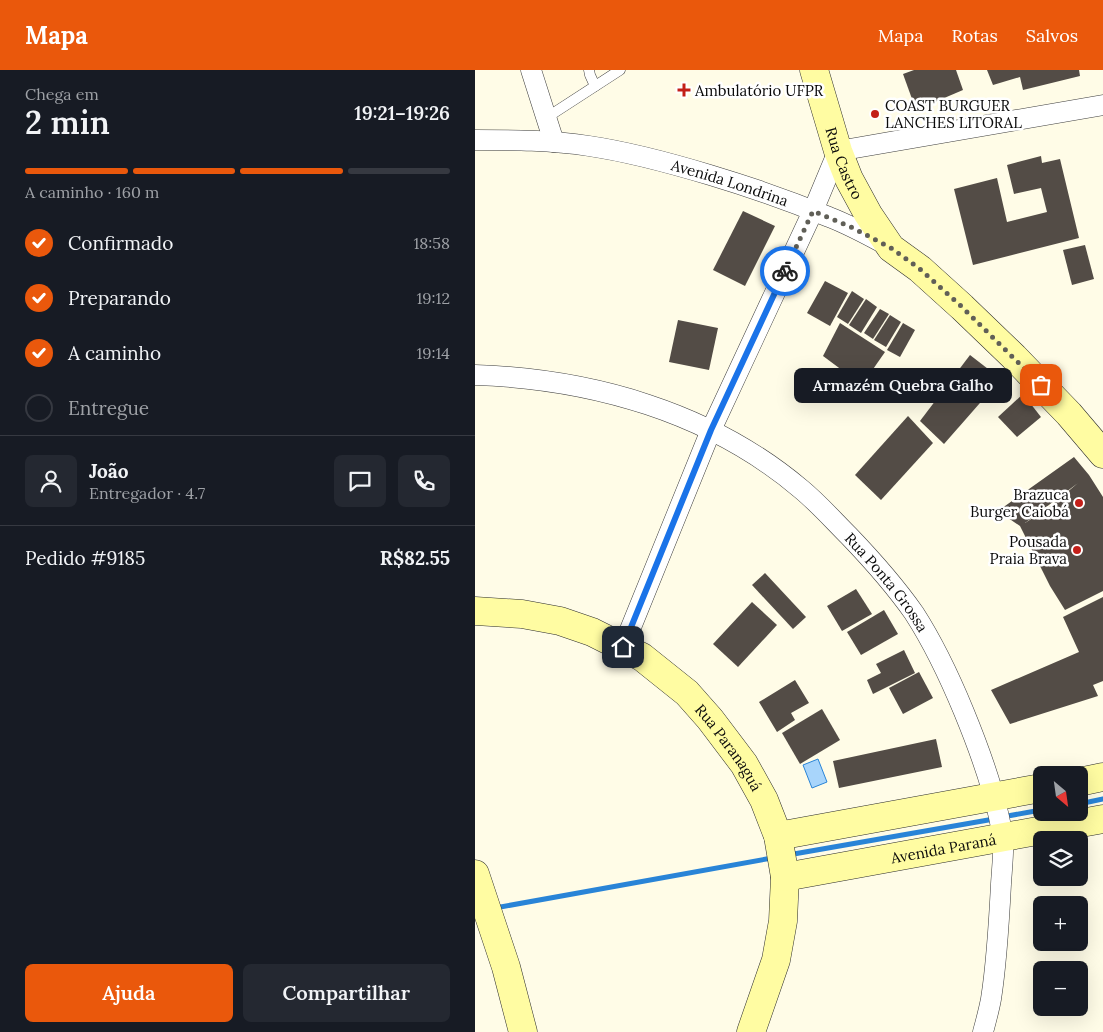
<!DOCTYPE html>
<html lang="pt">
<meta charset="utf-8">
<style>
:root{--surface:#171b24;--page:#242831;--text:#f1f3f6;--muted:#9ea1a6;--line:#363941;--accent:#ea580c}
body{margin:0;font-family:Lora,serif;background:var(--page);color:var(--text);height:100vh;display:flex;flex-direction:column;font-size:19px;white-space:nowrap}
*{box-sizing:border-box;margin:0}
p{font-size:16px;color:var(--muted)}
.icon{flex:none;width:28px;height:28px;fill:none;stroke:currentColor;stroke-width:2;stroke-linecap:round;stroke-linejoin:round}
.map{position:relative;flex:1;overflow:hidden}
.details{display:flex;flex-direction:column;background:var(--surface);width:475px}
.details>*{flex:none}
.needle{width:32px;rotate:151deg}
.controls{position:absolute;left:558px;top:696px;display:grid;gap:10px}
.controls a{display:grid;place-items:center;width:55px;height:55px;border-radius:8px;background:var(--surface);box-shadow:0 5px 20px #0002;font-size:25px}
.pin{position:absolute;display:grid;place-items:center;width:42px;height:42px;color:#fff;margin:-21px;border-radius:10px;box-shadow:0 2px 8px #0006}
.courier{position:absolute;display:grid;place-items:center;width:50px;height:50px;margin:-25px;border:4px solid #1a73e8;border-radius:50%;background:#fff;color:#222;box-shadow:0 1px 6px #0007}
.bubble{position:absolute;height:35px;border-radius:8px;background:var(--surface);box-shadow:0 5px 20px #0002;font-size:16px;font-weight:600;line-height:35px;text-align:center}
.overview em{font-style:normal;font-weight:600}
.overview div{display:flex;flex-direction:column-reverse}
.overview{display:flex;align-items:center;justify-content:space-between;height:85px;padding:0 25px}
h1{font-size:32px;font-weight:600;line-height:38px}
.bar{display:grid;grid-template-columns:repeat(4,1fr);gap:8px 5px;align-content:center;height:60px;padding:0 25px}
.bar i{height:6px;border-radius:4px;background:var(--line)}
.bar .on{background:var(--accent)}
.bar p{grid-column:span 4}
.line{display:flex;align-items:center;gap:12px;padding:0 25px;border-top:1px solid var(--line)}
.line div{flex:1}
.round{display:grid;place-items:center;flex:none;width:52px;height:52px;border-radius:8px;background:var(--page)}
ol{padding:0 25px;list-style:none}
li{display:flex;align-items:center;gap:15px;height:55px}
li p{margin-inline-start:auto}
li .icon{padding:5px;border-radius:50%;background:var(--accent);color:#fff;stroke-width:4}
li:last-child{color:var(--muted)}
li i{width:28px;height:28px;border:2px solid var(--line);border-radius:50%}
.action{display:flex;gap:10px;margin-top:auto;padding:10px 25px}
.action a{flex:1;height:58px;border-radius:8px;background:var(--accent);color:#fff;font-size:20px;font-weight:600;line-height:58px;text-align:center}
.action a+a{background:var(--page);color:var(--text)}
header{display:flex;align-items:center;gap:30px;box-sizing:border-box;height:70px;padding:0 25px;background:var(--accent);color:#fff}
header strong{font-size:24px}
nav{display:flex;gap:28px;margin-inline-start:auto;font-size:18px}
main{display:flex;flex:1;min-height:0}
.map>svg:first-child{display:block}
.water{fill:#a8d5fb;stroke:#2984d7}
.lines{fill:none;stroke-linecap:round;stroke-linejoin:round}
.stream{stroke:#2984d7;stroke-width:5}
.building{fill:#534c46;fill-rule:evenodd}
.lane-casing{stroke:#3d3d3d;stroke-width:11}
.street-casing{stroke:#3d3d3d;stroke-width:21}
.secondary-casing{stroke:#2c2c2c;stroke-width:29}
.lane{stroke:#fff;stroke-width:10}
.street{stroke:#fff;stroke-width:20}
.secondary{stroke:#fffca2;stroke-width:28}
.done{stroke:#605f57;stroke-width:5;stroke-dasharray:0 9}
.route{stroke:#1a73e8;stroke-width:6}
.poi-dot{fill:#c31f19;stroke:#fff;stroke-width:2}
.labels{text-anchor:middle;dominant-baseline:central;stroke-width:5;stroke-linejoin:round;paint-order:stroke}
.poi-label{font-size:15px;fill:#0a0a0a;stroke:#fff;text-anchor:start}
.street-label{font-size:15px;fill:#0a0a0a;stroke:#fff}
</style>
<header>
<strong>Mapa</strong>
<nav><a>Mapa</a><a>Rotas</a><a>Salvos</a></nav>
</header>
<main>
<section class="details">
<div class="overview"><div><h1>2 min</h1><p>Chega em</p></div><em>19:21–19:26</em></div>
<div class="bar"><i class="on"></i><i class="on"></i><i class="on"></i><i></i><p>A caminho · 160 m</p></div>
<ol>
<li><svg class="icon" aria-label="check" viewBox="0 0 24 24"><path d="M5 12l5 5 9-10"/></svg>Confirmado<p>18:58</p></li>
<li><svg class="icon" aria-label="check" viewBox="0 0 24 24"><path d="M5 12l5 5 9-10"/></svg>Preparando<p>19:12</p></li>
<li><svg class="icon" aria-label="check" viewBox="0 0 24 24"><path d="M5 12l5 5 9-10"/></svg>A caminho<p>19:14</p></li>
<li><i></i>Entregue</li>
</ol>
<div class="line" style="height:90px"><a class="round"><svg class="icon" aria-label="person" viewBox="0 0 24 24"><circle cx="12" cy="8" r="4"/><path d="M4 21q1-7 8-7t8 7"/></svg></a><div><b>João</b><p>Entregador · 4.7</p></div><a class="round"><svg class="icon" aria-label="chat" viewBox="0 0 24 24"><path d="M4 5h16v11H9l-5 4z"/></svg></a><a class="round"><svg class="icon" aria-label="phone" viewBox="0 0 24 24"><path d="M5 4h4l2 5-3 2q2 4 5 5l2-3 5 2v4C11 20 4 13 5 4z"/></svg></a></div>
<div class="line" style="height:65px"><div>Pedido #9185</div><b>R$82.55</b></div>
<div class="action"><a>Ajuda</a><a>Compartilhar</a></div>
</section>
<div class="map">
<svg width="628" height="962" viewBox="0 0 628 962">
<rect width="100%" height="100%" fill="#fffce7"/>
<!-- water -->
<polygon class="water" points="343,689 352,712 337,718 328,695"/>
<g class="lines">
<!-- stream -->
<g class="stream">
<polyline points="604,734 628,729"/>
<polyline points="527,747 566,740"/>
<polyline points="313,785 519,749"/>
<polyline points="20,838 297,788"/>
</g>
</g>
<!-- building -->
<g class="building">
<polygon points="439,0 481,0 488,20 441,40 428,4"/>
<polygon points="512,0 604,0 605,6 548,20 545,7 518,15"/>
<polygon points="566,86 567,93 585,89 604,168 498,195 479,119 522,108 532,152 572,142 566,118 539,124 532,95"/>
<polygon points="268,141 300,156 270,216 238,200"/>
<polygon points="610,175 619,209 597,215 588,180"/>
<polygon points="350,211 373,223 355,256 332,243"/>
<polygon points="377,221 389,229 373,254 362,247"/>
<polygon points="391,229 402,237 386,263 374,255"/>
<polygon points="405,239 414,244 398,269 389,263"/>
<polygon points="415,245 426,252 411,277 399,270"/>
<polygon points="203,250 243,258 234,300 194,292"/>
<polygon points="365,253 410,282 387,315 348,286"/>
<polygon points="428,253 440,260 425,287 412,280"/>
<polygon points="495,285 526,309 469,374 445,351"/>
<polygon points="548,324 566,347 542,367 523,347"/>
<polygon points="433,346 458,373 406,430 380,405"/>
<path d="M 599,387 L 614,405 L 628,427 L 628,521 L 590,540 L 575,516 L 545,456 L 523,441 ZM 603,413 L 572,439 L 550,453 Z"/>
<polygon points="290,503 331,547 318,559 277,515"/>
<polygon points="381,519 397,544 367,561 352,536"/>
<polygon points="628,527 628,611 618,615 623,626 535,654 516,620 604,582 588,547"/>
<polygon points="277,532 302,555 263,597 238,574"/>
<polygon points="409,540 423,564 386,585 372,562"/>
<polygon points="429,580 440,603 398,624 392,610 406,603 401,594"/>
<polygon points="444,602 458,628 428,644 414,618"/>
<polygon points="320,610 334,633 316,643 320,650 302,662 284,632"/>
<polygon points="347,639 365,670 325,694 307,663"/>
<polygon points="461,669 467,697 364,718 358,691"/>
</g>
<g class="lines">
<defs>
<g id="lane">
<polyline points="114,0 115,5 120,16"/>
<polyline points="71,48 145,0"/>
</g>
<g id="street">
<polyline points="56,0 79,72"/>
<path id="s1" d="M 0,70 C 38,70 76,70 114,76 C 155,82 195,93 235,105 C 275,117 315,131 354,147 C 375,155 395,166 415,177"/>
<path id="s2" d="M 0,305 C 117,309 235,342 326,419 C 343,433 358,450 374,466 C 397,490 420,516 439,543 C 459,574 475,608 489,642 C 503,676 516,711 524,747 C 525,753 527,760 528,766 C 529,781 527,798 526,814 C 524,853 522,891 516,929 C 514,940 511,951 508,962"/>
<polyline points="148,577 236,360 338,141 363,81 628,35"/>
</g>
<g id="secondary">
<path id="s3" d="M 339,0 L 363,81 L 374,109 L 393,144 L 416,178 L 445,199 L 487,237 L 539,287 L 594,344 L 628,384"/>
<path id="s4" d="M 0,541 L 47,544 L 85,551 L 117,562 L 167,587 L 212,623 L 235,649 L 269,694 L 289,730 L 303,766 L 310,807 L 308,851 L 301,890 L 276,962"/>
<polyline points="604,712 628,707"/>
<polyline points="303,766 566,718"/>
<polyline points="0,804 31,897 48,962"/>
<path id="s5" d="M 310,807 L 628,749"/>
</g>
</defs>
<!-- lane casing -->
<use href="#lane" class="lane-casing"/>
<!-- street casing -->
<use href="#street" class="street-casing"/>
<!-- secondary casing -->
<use href="#secondary" class="secondary-casing"/>
<!-- lane -->
<use href="#lane" class="lane"/>
<!-- street -->
<use href="#street" class="street"/>
<!-- secondary -->
<use href="#secondary" class="secondary"/>
</g>
<g class="lines">
<!-- done -->
<polyline class="done" points="310,201 338,141 378,158 416,178 445,199 487,237 566,315"/>
<!-- route -->
<polyline class="route" points="148,577 236,360 310,201"/>
</g>
<!-- markers -->
<g class="poi-dot">
<path d="M206.5 12.5h5v5h5v5h-5v5h-5v-5h-5v-5h5z"/>
<circle cx="400" cy="44" r="5"/>
<circle cx="604" cy="433" r="5"/>
<circle cx="602" cy="480" r="5"/>
</g>
<g class="labels">
<!-- poi labels -->
<g class="poi-label">
<text x="220" y="20">Ambulatório UFPR</text>
<text x="410" y="35">COAST BURGUER<tspan x="410" dy="17">LANCHES LITORAL</tspan></text>
<text x="594" y="424" text-anchor="end">Brazuca<tspan x="594" dy="17">Burger Caiobá</tspan></text>
<text x="592" y="471" text-anchor="end">Pousada<tspan x="592" dy="17">Praia Brava</tspan></text>
</g>
<!-- street labels -->
<g class="street-label">
<text stroke="none"><textPath href="#s3" startOffset="98">Rua Castro</textPath></text>
<text stroke="none"><textPath href="#s1" startOffset="260">Avenida Londrina</textPath></text>
<text stroke="none"><textPath href="#s2" startOffset="479">Rua Ponta Grossa</textPath></text>
<text stroke="none"><textPath href="#s4" startOffset="302">Rua Paranaguá</textPath></text>
<text stroke="none"><textPath href="#s5" startOffset="161">Avenida Paraná</textPath></text>
</g>
</g>
</svg>
<div class="controls">
<a><svg class="needle" viewBox="-14 -14 28 28"><path d="M0-13l5 13h-10z" fill="#e53935"/><path d="M0 13l5-13h-10z" fill="#9ea1a6"/></svg></a>
<a><svg class="icon" aria-label="layers" viewBox="0 0 24 24"><path d="M12 4l9 5-9 5-9-5zM3 14l9 5 9-5"/></svg></a>
<a>+</a>
<a>−</a>
</div>
<div class="pin" style="left:566px;top:315px;background:#ea580c"><svg class="icon" aria-label="bag" viewBox="0 0 24 24"><path d="M5 8h14l-1 12H6zM9 8a3 3 0 0 1 6 0"/></svg></div>
<div class="pin" style="left:148px;top:577px;background:#1f2937"><svg class="icon" aria-label="home" viewBox="0 0 24 24"><path d="M3 11l9-7 9 7M6 9v11h12V9"/></svg></div>
<div class="courier" style="left:310px;top:201px"><svg class="icon" aria-label="bike" viewBox="0 0 24 24"><circle cx="6" cy="16" r="4"/><circle cx="18" cy="16" r="4"/><path d="M6 16l4-8h5l3 8M10 8l3 8H6M13 5h3"/></svg></div>
<div class="bubble" style="left:319px;top:298px;width:218px">Armazém Quebra Galho</div>
</div>
</main>
